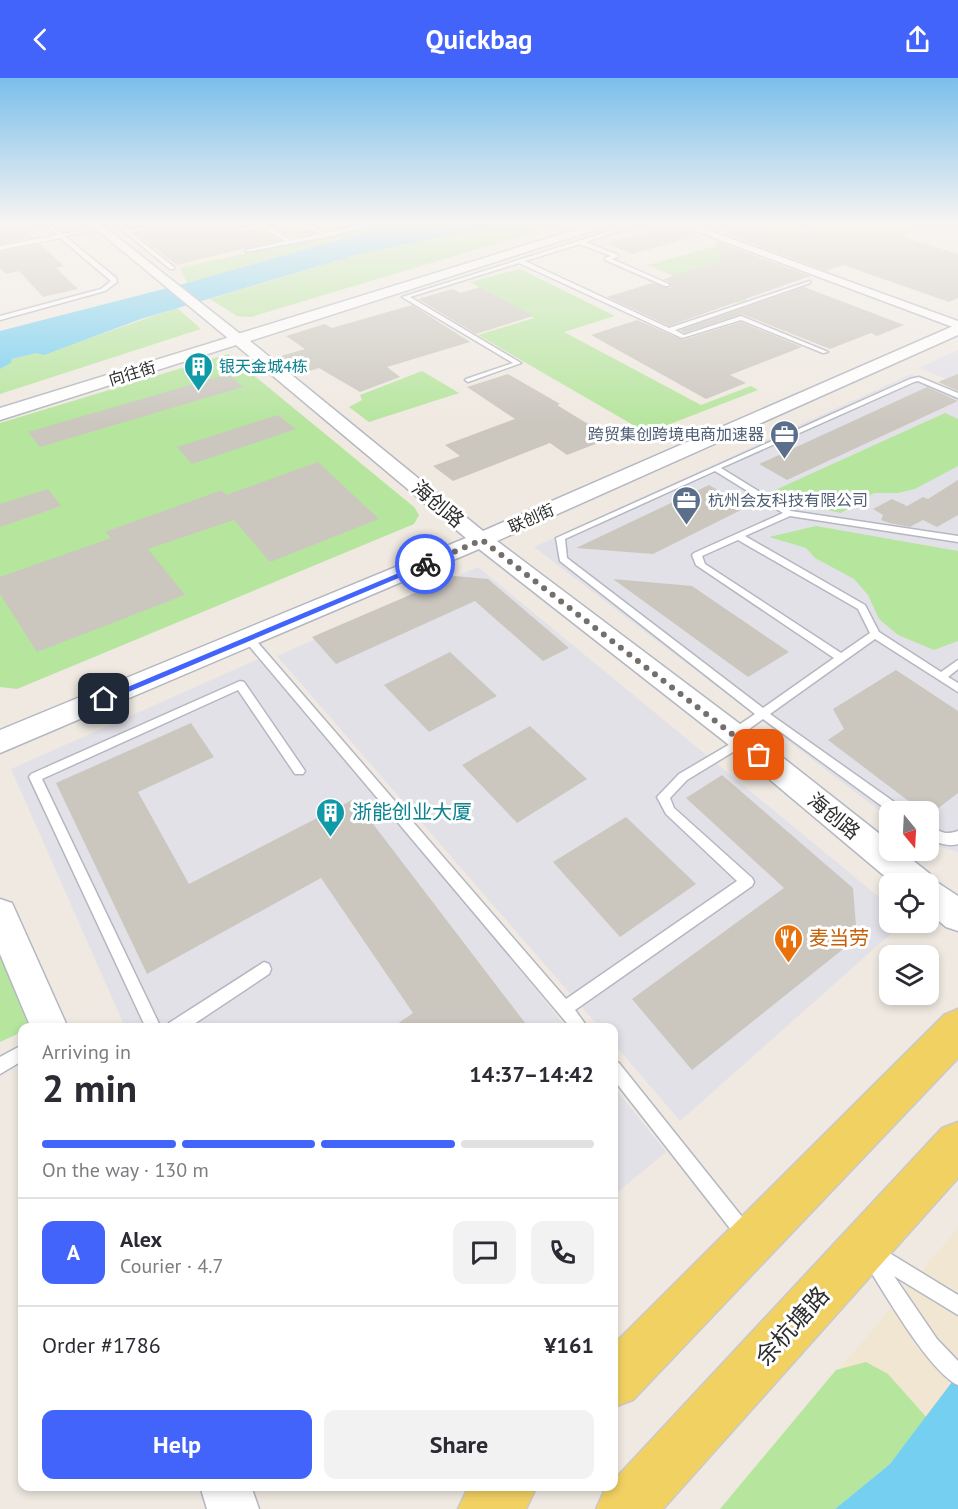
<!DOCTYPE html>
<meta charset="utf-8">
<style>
:root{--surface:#fff;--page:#f2f2f3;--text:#2b2b33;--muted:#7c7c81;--line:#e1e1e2;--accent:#4264fb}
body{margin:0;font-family:"PT Sans","Noto Sans SC",sans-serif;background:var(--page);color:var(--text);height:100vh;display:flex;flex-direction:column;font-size:22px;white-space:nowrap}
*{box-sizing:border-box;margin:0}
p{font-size:20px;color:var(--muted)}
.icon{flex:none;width:33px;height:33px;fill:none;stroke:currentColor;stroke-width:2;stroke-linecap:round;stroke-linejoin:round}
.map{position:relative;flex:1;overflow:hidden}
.details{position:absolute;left:18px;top:945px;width:600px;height:468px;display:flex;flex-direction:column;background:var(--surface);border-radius:12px;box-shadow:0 3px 9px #0003}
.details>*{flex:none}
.needle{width:39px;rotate:162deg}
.tools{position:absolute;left:879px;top:723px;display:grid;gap:12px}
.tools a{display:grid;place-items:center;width:60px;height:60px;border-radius:12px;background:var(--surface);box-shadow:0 3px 9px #0003;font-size:30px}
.pin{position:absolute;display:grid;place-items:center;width:51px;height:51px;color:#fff;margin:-26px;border-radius:12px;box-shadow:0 3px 9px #0006}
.courier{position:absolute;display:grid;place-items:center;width:60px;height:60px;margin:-30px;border:4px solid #4264fb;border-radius:50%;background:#fff;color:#222;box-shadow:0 2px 8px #0007}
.summary em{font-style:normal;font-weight:700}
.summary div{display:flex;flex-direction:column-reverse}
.summary{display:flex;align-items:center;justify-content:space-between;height:102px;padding:0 24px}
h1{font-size:39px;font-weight:700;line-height:45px}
.bar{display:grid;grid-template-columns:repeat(4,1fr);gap:9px 6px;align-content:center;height:72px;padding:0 24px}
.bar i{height:8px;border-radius:4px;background:var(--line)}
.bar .current{background:var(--accent)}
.bar p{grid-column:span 4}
.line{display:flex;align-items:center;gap:15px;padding:0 24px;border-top:2px solid var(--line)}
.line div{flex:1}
.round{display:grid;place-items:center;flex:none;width:63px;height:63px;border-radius:12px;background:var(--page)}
.button{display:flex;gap:12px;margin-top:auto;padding:12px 24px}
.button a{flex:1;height:69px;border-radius:12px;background:var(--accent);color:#fff;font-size:24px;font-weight:700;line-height:69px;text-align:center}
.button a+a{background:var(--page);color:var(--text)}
header{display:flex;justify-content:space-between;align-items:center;height:78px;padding:0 24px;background:var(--accent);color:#fff;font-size:27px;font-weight:700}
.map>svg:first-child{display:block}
.industrial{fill:#e3e1e8}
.education{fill:#f0e6d1}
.green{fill:#b6e59e}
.water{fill:#75cff0}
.building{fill:#cbc7bf}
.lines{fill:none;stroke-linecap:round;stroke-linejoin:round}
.service-casing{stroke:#b4b7c1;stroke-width:3}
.minor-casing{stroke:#b4b7c1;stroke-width:3}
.tertiary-casing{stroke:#b4b7c1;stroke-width:3}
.primary-casing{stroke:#c9c9c9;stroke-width:3}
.service{fill:#fff;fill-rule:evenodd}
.minor{fill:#fff;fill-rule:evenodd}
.tertiary{fill:#fff;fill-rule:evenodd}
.primary{fill:#f2d163;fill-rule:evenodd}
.route{fill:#4264fb}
.done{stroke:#726f6d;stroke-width:6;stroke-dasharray:0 10.8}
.labels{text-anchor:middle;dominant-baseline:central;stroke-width:6;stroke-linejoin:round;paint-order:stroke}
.far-culture-label{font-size:16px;fill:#0d838f;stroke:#fff;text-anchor:start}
.far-street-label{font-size:16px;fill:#2e2e2e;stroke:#fff}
.far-service-label{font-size:16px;fill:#4e5e75;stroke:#fff;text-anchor:end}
.street-label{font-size:20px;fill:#2e2e2e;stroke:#fff}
.culture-label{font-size:20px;fill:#0d838f;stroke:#fff;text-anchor:start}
.food-label{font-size:20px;fill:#c56008;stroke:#fff;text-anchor:start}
.near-street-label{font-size:24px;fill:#2e2e2e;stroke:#fff}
</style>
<header><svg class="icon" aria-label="back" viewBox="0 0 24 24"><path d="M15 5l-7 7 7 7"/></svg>Quickbag<svg class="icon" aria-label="share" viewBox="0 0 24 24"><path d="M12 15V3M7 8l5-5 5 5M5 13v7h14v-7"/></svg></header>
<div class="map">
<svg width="958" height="1431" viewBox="0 0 958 1431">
<rect width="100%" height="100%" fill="#efe9e1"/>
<!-- industrial -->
<g class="industrial">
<polygon points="958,272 958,306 919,290"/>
<polygon points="911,296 958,316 958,774 929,766 928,734 890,734 889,740 534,469"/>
<polygon points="478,489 880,820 895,852 680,1043 614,966 614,950 599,949 277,578"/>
<polygon points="265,578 566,949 125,949 11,691"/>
<polygon points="614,1009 666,1074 614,1117"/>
</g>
<!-- education -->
<g class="education">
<polygon points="119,146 380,146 180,190"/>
<polygon points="958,1150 958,1431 722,1431"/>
</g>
<!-- green -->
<g class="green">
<polygon points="380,146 394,146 187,205 180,190"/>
<polygon points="502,146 561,146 251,239 237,238 210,221 359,176"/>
<polygon points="719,167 743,176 683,195 747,222 737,225 648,187"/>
<polygon points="520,191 615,238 564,254 701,327 751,308 758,312 647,355 478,257 534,240 470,204"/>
<polygon points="177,230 201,251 0,316 0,291 11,285 12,281 75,265"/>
<polygon points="228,276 414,429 419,437 414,446 17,611 0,609 0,345"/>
<polygon points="422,293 459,315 369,344 349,329 362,322 360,317"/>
<polygon points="945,335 958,341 958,388 915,411 898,415 874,415 841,435 799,426 773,413"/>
<polygon points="816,448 958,473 958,563 934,572 898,557 879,541 868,517 854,501 815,480 806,470 769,459"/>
<polygon points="0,878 29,949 22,950 22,954 0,964"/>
<polygon points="866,1284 888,1296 927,1340 890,1386 835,1431 720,1431 836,1292"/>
</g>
<!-- water -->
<g class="water">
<polygon points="394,146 502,146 359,176 141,241 44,277 36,275 12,281 11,285 0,291 0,253 187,205"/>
<polygon points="958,1296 958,1431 835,1431 890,1386"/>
</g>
<!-- building -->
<g class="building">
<polygon points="0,146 19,146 33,159 0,166"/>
<polygon points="185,146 250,146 235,153 241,156 261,151 278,162 177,187 136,156"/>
<polygon points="268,146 286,146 310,155 290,159"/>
<polygon points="754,146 772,151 782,148 804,155 833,146 922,146 923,150 899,158 958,176 958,220 949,224 843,187 826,193 724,155"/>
<polygon points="675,147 687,152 689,160 632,176 607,165"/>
<polygon points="715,163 810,198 669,248 607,219 652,205 671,210 670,204 663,201 721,183"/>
<polygon points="40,166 64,188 56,190 78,211 43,219 19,193 6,196 0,190 0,174"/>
<polygon points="480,209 533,238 476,256 418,221 453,211 460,215"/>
<polygon points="804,209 904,247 877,258 871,255 830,271 742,236 684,255 680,252"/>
<polygon points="412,227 470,264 387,289 400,299 360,314 319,290 303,295 281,278 305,271 286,258 325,246 332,250"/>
<polygon points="637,242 683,262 741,244 802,269 730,297 746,305 706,321 591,257"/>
<polygon points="228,296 243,309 40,369 28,354"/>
<polygon points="508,296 560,326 557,327 611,360 567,377 550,365 453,403 433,388 460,378 445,367 515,341 467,309"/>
<polygon points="958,296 958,313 938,304"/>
<polygon points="927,309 958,323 787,402 759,386"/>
<polygon points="278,337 296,351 192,386 177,369"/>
<polygon points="318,384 379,441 270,484 234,442 148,471 185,517 37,574 0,516 0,499 111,460 105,454 222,412 226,417"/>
<polygon points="958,402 958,437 937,449 923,442 910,449 889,445 881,442 883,437 873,431 892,421 907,428 923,419 928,421"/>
<polygon points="709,407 747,429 653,476 576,470"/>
<polygon points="48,411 61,428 0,449 0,426"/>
<polygon points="454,498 488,501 569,570 543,583 475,523 336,586 312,559"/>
<polygon points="613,501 692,508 789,574 748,599"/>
<polygon points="450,574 497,618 429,654 384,607"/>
<polygon points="896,592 958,633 958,715 928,738 928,734 923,734 828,662 844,651 833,631"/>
<polygon points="191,645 214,679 138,714 189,806 354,721 529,950 391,950 413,935 321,800 147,896 56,705"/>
<polygon points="530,648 587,701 517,745 462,687"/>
<polygon points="722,697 853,810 857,860 692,992 632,921 784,810 686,720"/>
<polygon points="626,739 696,806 620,859 553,784"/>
</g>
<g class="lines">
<defs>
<g id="service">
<polygon points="45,146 50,146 62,156 102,149 102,151 65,158 116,200 117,204 105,213 0,242 0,238 101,211 111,203 60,160 0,172 0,168 57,157"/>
<polygon points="115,146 120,146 128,152 171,146 131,155 174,189 174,191 170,191"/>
<path d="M 258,146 L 264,146 L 291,162 L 320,156 C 309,150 298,152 288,146 L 311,147 L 325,155 L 365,146 L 375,146 L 326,159 L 246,174 L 246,172 L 285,163 L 261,149 L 240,154 L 237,152 Z"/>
<polygon points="632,146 640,146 585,164 618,177 618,179 612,181 669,206 669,208 665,208 605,182 605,180 611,178 580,166 525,183 669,250 810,203 810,205 675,252 684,257 741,238 828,274 823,275 741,242 682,260 519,185 410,219 521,285 468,304 465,302 466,301 513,285 402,219"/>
<path d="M 919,299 L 958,315 L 958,320 L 918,303 L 914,304 L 721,390 L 791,433 L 958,458 L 958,464 L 790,438 L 745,458 L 865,527 L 879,554 L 941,594 L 958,582 L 958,591 L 948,599 L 958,605 L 958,614 L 875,561 L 770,636 L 904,731 L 906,734 L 890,734 L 763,641 L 738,659 L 730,659 L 728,656 L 730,653 L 755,636 L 560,483 L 556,460 L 910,301 ZM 715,393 L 783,435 L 694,475 L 692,477 L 696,487 L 834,580 L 763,630 L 567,480 L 565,461 ZM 738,462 L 858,531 L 870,555 L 841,575 L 705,486 L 702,478 Z"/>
<polygon points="249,558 253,559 566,921 737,803 666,736 657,719 679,696 742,659 746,660 748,663 746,666 687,702 670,720 674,730 752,800 754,804 752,808 575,932 588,950 571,950 245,563 245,559"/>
<polygon points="240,603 244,604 303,690 305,693 303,696 295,696 238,612 42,701 161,950 146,950 29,699 31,696"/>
<path d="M 928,748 C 942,753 943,758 958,753 L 958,766 C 950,769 936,765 928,760 Z"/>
<polygon points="264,884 269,886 271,891 269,896 188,950 167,950 169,945"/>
<polygon points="22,967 22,983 0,996 0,979"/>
<polygon points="614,982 619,985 751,1150 754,1156 751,1162 745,1165 739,1162 614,1002"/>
<path d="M 873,1165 L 958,1217 L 958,1237 L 894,1198 L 937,1261 L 958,1283 L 958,1307 C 929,1294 883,1212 864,1183 L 861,1177 L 864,1171 Z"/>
</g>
<g id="minor">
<polygon points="90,146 101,146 239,255 239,261 229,261"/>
<polygon points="677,146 691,146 958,243 958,251"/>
</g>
<g id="tertiary">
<polygon points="594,146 613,146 250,263 483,453 958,246 958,257 497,463 744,649 890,764 890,772 900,772 930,796 932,801 958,818 958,853 946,849 928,834 928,806 894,806 724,663 479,471 0,675 0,652 466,460 236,267 0,342 0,330 227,260 228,255 241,255"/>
<polygon points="0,821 12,825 68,950 31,950 0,876"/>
<polygon points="200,1408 251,1408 259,1431 207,1431"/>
</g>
<g id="primary">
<polygon points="958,931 958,980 633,1322 614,1329 614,1266 944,937"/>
<polygon points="958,1044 958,1100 663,1431 596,1431 605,1411 614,1408 614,1402 942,1050"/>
<polygon points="469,1408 537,1408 526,1431 458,1431"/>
</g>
</defs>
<!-- service casing -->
<use href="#service" class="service-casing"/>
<!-- minor casing -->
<use href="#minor" class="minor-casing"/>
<!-- tertiary casing -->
<use href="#tertiary" class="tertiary-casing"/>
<!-- primary casing -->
<use href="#primary" class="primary-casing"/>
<!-- service -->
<use href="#service" class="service"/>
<!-- minor -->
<use href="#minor" class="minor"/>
<!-- tertiary -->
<use href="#tertiary" class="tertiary"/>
<!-- primary -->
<use href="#primary" class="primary"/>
</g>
<!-- sky -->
<linearGradient id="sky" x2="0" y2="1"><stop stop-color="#7abfeb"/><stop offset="0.42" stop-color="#f8f5f2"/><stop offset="1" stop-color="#f8f5f2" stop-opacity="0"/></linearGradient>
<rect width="958" height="346" fill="url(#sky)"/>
<!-- route -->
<polygon class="route" points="425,484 427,488 107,623 99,621"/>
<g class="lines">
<!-- done -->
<polyline class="done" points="425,486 482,462 759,677"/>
</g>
<!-- icons -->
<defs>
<symbol id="building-pin" viewBox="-11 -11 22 30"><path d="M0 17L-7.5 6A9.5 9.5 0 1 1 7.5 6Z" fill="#0f9aa8" stroke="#fff"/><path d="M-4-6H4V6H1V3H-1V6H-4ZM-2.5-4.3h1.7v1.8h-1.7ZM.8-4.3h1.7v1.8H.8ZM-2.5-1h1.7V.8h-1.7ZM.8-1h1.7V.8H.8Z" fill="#fff"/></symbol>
<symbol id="office-pin" viewBox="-11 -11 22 30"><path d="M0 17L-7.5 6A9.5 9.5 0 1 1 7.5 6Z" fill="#5c6f8a" stroke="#fff"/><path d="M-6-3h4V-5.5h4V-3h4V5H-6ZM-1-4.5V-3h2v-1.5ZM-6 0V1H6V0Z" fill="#fff"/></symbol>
<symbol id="restaurant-pin" viewBox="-11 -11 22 30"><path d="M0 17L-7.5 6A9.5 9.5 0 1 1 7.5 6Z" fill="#e8710a" stroke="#fff"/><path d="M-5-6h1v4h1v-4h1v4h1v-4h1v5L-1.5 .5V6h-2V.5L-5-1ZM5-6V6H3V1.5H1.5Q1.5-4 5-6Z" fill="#fff"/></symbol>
</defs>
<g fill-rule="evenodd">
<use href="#building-pin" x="182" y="272" width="33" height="45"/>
<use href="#office-pin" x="768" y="340" width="33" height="45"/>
<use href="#office-pin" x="670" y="406" width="33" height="45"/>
<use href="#building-pin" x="314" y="718" width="33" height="45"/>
<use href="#restaurant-pin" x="772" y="844" width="33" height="45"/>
</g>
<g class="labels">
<!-- far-culture labels -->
<g class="far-culture-label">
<text x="219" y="288">银天金城4栋</text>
</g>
<!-- far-street labels -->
<g class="far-street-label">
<text transform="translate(132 295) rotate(-17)">向往街</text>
<text transform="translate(531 440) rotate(-24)">联创街</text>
</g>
<!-- far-service labels -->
<g class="far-service-label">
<text x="764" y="356">跨贸集创跨境电商加速器</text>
<text x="708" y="422" text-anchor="start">杭州会友科技有限公司</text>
</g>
<!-- street labels -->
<g class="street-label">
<text transform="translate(438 426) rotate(40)">海创路</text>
<text transform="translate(834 738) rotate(39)">海创路</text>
</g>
<!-- culture labels -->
<g class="culture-label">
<text x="352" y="734">浙能创业大厦</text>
</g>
<!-- food labels -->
<g class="food-label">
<text x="809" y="860">麦当劳</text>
</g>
<!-- near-street labels -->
<g class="near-street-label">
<text transform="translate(792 1248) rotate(-48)">余杭塘路</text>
</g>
</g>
</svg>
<div class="tools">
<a><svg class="needle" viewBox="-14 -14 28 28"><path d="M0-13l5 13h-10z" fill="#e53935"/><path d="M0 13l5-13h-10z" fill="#7c7c81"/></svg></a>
<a><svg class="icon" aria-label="locate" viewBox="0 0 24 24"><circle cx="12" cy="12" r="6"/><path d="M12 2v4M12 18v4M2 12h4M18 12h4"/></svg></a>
<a><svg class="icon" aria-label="layers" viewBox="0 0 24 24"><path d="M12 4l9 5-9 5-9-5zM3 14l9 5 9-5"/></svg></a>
</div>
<div class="pin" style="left:759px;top:677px;background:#ea580c"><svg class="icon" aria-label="bag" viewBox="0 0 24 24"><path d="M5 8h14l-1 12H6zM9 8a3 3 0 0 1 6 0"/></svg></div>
<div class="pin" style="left:104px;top:621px;background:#1f2937"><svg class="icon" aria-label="home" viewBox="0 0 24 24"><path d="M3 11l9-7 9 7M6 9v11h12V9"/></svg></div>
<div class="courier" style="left:425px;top:486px"><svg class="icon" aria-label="bike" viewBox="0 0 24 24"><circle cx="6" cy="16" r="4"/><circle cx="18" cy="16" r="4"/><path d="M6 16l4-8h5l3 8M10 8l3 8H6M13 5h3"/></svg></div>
<section class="details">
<div class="summary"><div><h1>2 min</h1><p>Arriving in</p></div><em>14:37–14:42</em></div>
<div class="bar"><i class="current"></i><i class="current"></i><i class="current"></i><i></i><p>On the way · 130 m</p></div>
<div class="line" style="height:108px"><b class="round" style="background:var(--accent);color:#fff">A</b><div><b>Alex</b><p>Courier · 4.7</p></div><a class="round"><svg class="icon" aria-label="chat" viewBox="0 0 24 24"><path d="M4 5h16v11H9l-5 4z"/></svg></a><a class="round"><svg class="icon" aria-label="phone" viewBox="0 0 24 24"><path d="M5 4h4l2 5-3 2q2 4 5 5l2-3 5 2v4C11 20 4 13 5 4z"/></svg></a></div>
<div class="line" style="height:78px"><div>Order #1786</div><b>¥161</b></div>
<div class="button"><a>Help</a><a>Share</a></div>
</section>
</div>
